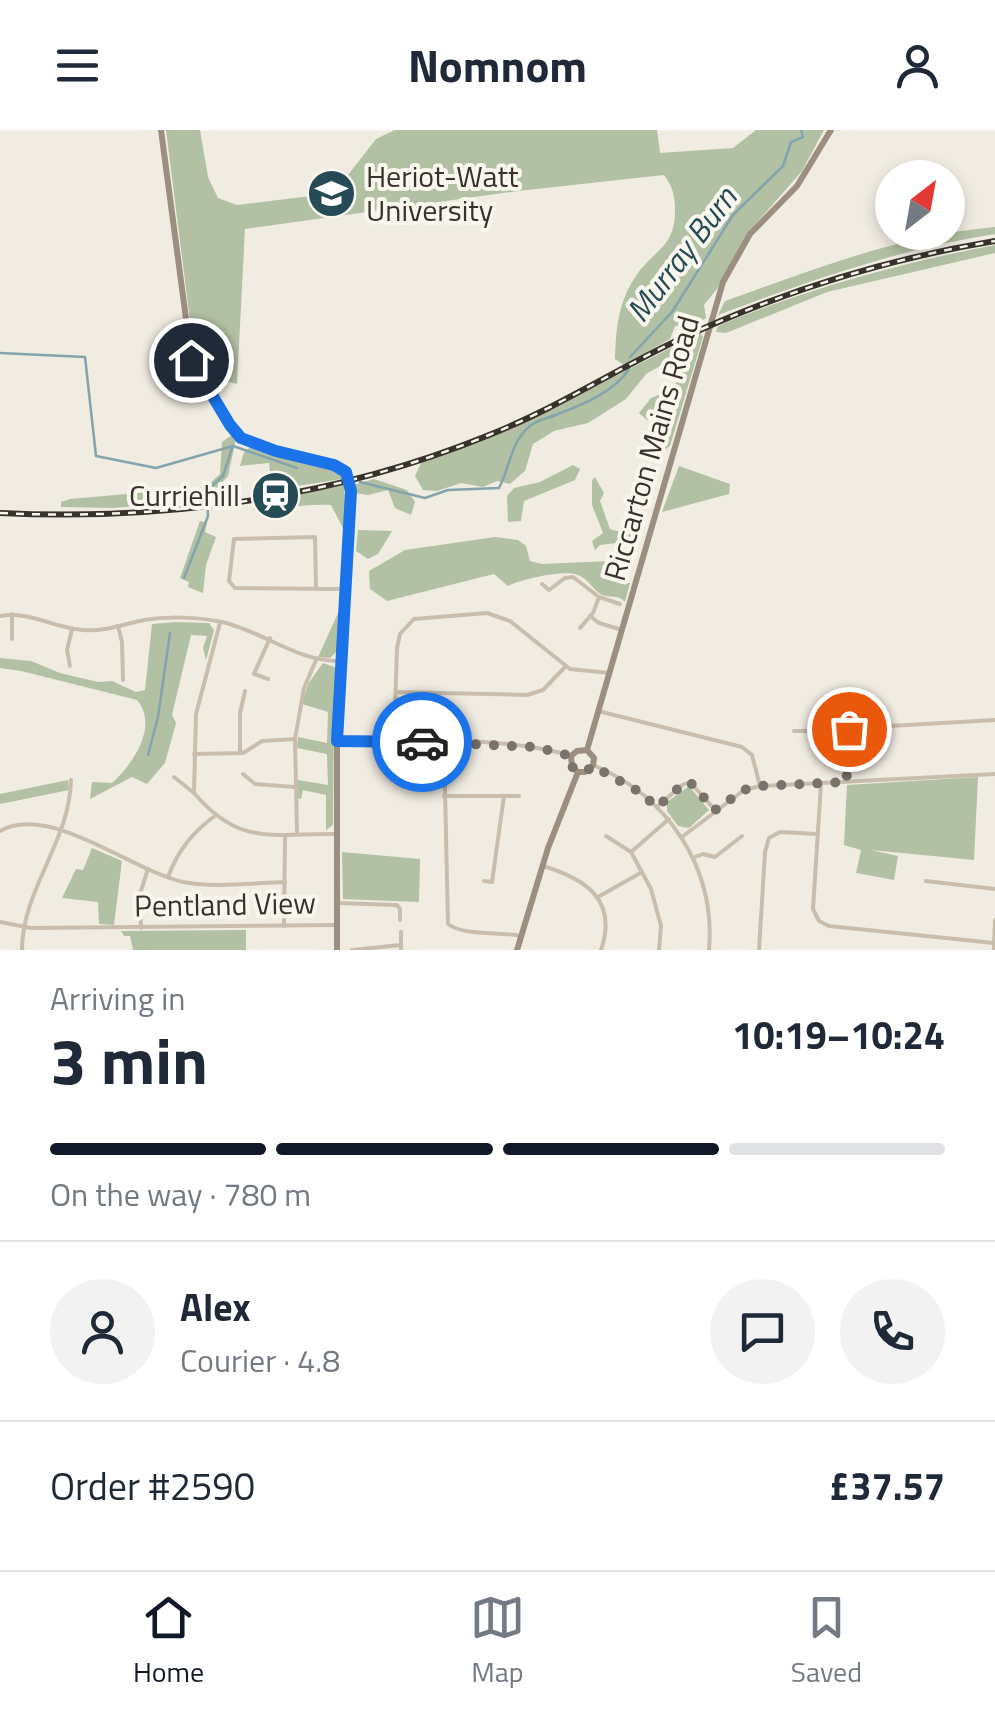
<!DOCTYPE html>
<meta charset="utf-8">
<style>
:root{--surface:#fff;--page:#f2f2f3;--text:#1f2937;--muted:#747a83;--line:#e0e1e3;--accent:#111827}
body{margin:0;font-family:"Titillium Web",sans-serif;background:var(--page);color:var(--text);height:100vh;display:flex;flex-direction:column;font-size:38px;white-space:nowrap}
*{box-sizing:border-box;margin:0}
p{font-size:32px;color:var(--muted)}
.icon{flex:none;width:55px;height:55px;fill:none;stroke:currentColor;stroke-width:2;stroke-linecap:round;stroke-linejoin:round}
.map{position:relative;height:820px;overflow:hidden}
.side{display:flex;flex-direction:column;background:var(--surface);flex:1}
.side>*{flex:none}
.needle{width:65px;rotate:31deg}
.fabs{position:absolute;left:875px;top:30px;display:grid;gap:20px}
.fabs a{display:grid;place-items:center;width:90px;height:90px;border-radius:50%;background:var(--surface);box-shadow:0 5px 15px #0003;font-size:50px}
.pin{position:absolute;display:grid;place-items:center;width:85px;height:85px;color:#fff;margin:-42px;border:5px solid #fff;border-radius:50%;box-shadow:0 2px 10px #0007}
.courier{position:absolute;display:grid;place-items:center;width:100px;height:100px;margin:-50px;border:8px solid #1a73e8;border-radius:50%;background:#fff;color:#222;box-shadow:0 2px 12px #0007}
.summary em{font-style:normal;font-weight:700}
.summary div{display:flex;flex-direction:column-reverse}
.summary{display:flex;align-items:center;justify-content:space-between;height:170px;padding:0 50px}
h1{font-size:65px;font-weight:700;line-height:75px}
.bar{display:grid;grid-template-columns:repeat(4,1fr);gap:15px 10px;align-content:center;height:120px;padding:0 50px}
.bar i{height:12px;border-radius:8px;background:var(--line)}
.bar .current{background:var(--accent)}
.bar p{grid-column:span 4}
.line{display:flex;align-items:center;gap:25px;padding:0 50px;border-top:2px solid var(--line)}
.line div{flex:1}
.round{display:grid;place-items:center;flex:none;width:105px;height:105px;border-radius:52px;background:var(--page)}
header{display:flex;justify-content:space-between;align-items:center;height:130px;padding:0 50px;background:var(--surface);font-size:45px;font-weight:700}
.dock{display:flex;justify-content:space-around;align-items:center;height:140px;border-top:2px solid var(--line);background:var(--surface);font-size:28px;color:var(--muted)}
.dock a{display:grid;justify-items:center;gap:5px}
.dock .current{color:var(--accent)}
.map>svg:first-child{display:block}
.green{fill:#b2c0a3}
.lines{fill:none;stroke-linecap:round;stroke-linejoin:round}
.stream{stroke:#83a4ac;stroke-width:2.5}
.street{stroke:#c9beae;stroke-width:4}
.secondary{stroke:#9c8e80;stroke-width:6}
.rail-casing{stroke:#38322c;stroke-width:6}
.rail{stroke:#f9f6ee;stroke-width:2.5;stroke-dasharray:8;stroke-linecap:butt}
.done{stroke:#79736c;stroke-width:10;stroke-dasharray:0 18}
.route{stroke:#1a73e8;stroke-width:12}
.labels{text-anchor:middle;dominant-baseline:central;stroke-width:8;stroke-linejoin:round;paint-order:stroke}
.poi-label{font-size:30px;fill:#38322c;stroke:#f9f6ee;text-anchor:start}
.street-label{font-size:30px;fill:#38322c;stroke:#f9f6ee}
.water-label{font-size:32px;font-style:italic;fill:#254c56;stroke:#f9f6ee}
</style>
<header><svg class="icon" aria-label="menu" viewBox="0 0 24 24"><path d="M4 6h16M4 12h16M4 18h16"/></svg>Nomnom<svg class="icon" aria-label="person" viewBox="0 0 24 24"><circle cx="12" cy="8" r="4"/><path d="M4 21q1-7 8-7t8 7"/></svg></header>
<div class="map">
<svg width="995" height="820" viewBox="0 0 995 820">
<rect width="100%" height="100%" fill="#f1ece2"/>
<!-- green -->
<g class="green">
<path d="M 166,0 L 200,0 L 208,47 L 218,68 L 237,75 L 334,63 L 376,9 L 395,0 L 657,0 L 660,23 L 733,18 L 756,0 L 824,0 L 802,41 L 746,105 L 717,159 L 704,175 L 706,188 L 691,199 L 685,195 L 675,196 L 670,209 L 624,235 L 615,229 C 616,199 618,172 636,146 C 653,120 675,118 675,81 C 675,65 673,58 664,45 L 518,61 L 245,99 L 237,254 L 222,250 L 212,231 L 195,230 Z"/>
<path d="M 995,97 L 995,104 C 899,119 809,151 718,185 L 725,171 C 818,138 897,106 995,97 Z"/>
<path d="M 995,115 L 995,123 L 827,162 L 726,203 L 716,202 L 718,196 C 806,159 900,133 995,115 Z"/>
<polygon points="700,203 703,207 670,316 665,320 659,313 666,288 662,275 647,290 639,283 651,268 673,259 691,224 690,219 646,244 626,269 588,293 554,301 533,314 525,341 510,354 497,351 483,357 461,353 437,361 423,360 415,346 421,333 511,299"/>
<polygon points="232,305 236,309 228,346 219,356 221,369 113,378 61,377 61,372 70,369 206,357 220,344 222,312"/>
<polygon points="251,317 339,341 342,349 272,360 269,333 240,336 244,322"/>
<polygon points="573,335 580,339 575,350 524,371 521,391 508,392 507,366 514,358 540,352"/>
<polygon points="679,336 730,354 729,364 662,382"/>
<polygon points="595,347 604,363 600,371 610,399 631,405 633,411 600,415 595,420 592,411 603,403 592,375 592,350"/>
<polygon points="374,349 407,360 415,372 411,385 395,378 388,360 368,365 355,363 353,355"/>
<path d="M 344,354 L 346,404 L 331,375 C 303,373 281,380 253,380 L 263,371 Z"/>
<polygon points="200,391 207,393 205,402 216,407 206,435 203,463 188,457 189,452 180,448"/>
<polygon points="358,400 392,401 378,424 368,429 356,421"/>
<path d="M 495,407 L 518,410 L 526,416 L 530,431 L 542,434 L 611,431 L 620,425 L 623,433 L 606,440 L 609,448 L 620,445 L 623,453 L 630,453 L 625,472 C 617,463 609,470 599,463 C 591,457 589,450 578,445 C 566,439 521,449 508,456 L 494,444 L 387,471 L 370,459 L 369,441 L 405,420 Z"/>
<polygon points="339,481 342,481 339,519 330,528 318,527"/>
<path d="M 176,492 L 209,493 L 214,500 L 206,530 L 203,518 L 207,506 L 191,505 L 172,585 L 176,593 L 165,633 L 147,654 L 132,647 L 90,669 L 92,652 L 112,653 C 133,634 159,596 137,570 L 21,541 L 0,538 L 0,528 L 31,531 L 60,543 L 98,552 L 112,551 L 136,562 L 145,560 L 152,494 Z"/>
<polygon points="323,533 337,538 334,584 333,695 326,700 326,665 303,660 301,669 298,668 298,650 328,655 327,624 297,618 298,607 327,613 328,582 302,574 308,554"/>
<polygon points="978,647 974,730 871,720 898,726 894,750 856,743 861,720 844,715 847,655"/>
<polygon points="68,650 69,660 0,674 0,664"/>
<polygon points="689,656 709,680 689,698 678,696 667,681 667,672"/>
<polygon points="92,718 122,731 114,795 99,794 98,772 62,768 76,739 83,740"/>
<polygon points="342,722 420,729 419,772 343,769"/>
<polygon points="246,800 246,820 133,820 130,806 124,806 121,801"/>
</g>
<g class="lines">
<!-- stream -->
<g class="stream">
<polyline points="0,223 85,227 96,326 156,338 233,316 297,338"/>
<polyline points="630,227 672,182 733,85 783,36 791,12 803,7 801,0"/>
<path d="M 360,352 L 425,368 L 448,360 L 499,358 C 510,337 511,311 530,296 C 537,290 549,288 558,284 C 584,274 614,262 629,239"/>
<polyline points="184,448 208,386 207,360 223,346 232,318"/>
<polyline points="148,625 158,587 170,503"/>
</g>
<!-- street -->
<g class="street">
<polyline points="542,454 549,460 565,448 573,447 599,467 593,483 580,498"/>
<polyline points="316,458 315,407 234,409 229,451 235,458 346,459"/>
<polyline points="599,467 620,474"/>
<polyline points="12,484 12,509"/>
<path d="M 0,486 C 31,481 53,498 83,500 C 104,502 124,494 144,490 C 168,486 198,487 222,492 C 262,501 297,531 338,531"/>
<polyline points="590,486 599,493 622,500"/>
<path d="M 220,493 L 196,584 L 194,663 C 240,717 272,703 336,704"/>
<polyline points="118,496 122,512 123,550"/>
<polyline points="70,536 67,520 72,499"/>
<polyline points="268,549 254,544 270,508"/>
<polyline points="396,562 527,565 543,560 565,537"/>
<polyline points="598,581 742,617 752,625 760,656"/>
<polyline points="794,601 846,601 854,598 995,590"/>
<polyline points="846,601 847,651"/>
<path d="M 337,611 C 406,612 506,605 571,626"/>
<polyline points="394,611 397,518 400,504 414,489 487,483 510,491 570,539 609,543"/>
<path d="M 444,613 L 448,794 C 466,807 500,801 521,806"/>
<polyline points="240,623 240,583 245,561"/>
<polyline points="194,624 243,623 262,611 295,609"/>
<path d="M 593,635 C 668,666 716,738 709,820"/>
<polyline points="243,644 255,654 295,657"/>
<polyline points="174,647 194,663"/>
<polyline points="821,654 813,779 819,791 829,796 994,813"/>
<polyline points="444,666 504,666 492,752 484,751"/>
<polyline points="504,666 519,666"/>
<polyline points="657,677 682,655 690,652 715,680"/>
<path d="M 0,701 C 50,673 130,740 183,752 C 215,758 252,753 285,752"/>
<polyline points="297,702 295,609 304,558 316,530"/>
<polyline points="606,706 631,722 651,759 661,796 659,820"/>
<polyline points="682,707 744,660 760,656 995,644"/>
<polyline points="631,722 669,689"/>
<polyline points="695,727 703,724 715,727 742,706"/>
<path d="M 543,736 C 586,749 618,770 601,820"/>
<path d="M 168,747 C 178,720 193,702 216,685"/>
<polyline points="926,751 995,759"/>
<polyline points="598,767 642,742"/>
<polyline points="337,773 397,775 400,779 400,790"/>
<polyline points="0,792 31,798 335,795"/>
<polyline points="284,796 285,706"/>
<polyline points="141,798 140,764 148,739"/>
<polyline points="401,802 401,820"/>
<path d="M 22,820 C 22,760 70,711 71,650"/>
<polyline points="352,820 401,815"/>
<polyline points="759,820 765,722 769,708 780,702 817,704"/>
<polyline points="994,820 995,790"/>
</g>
<!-- secondary -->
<g class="secondary">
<polyline points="161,0 192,234 229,295 241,308 276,321 334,335 346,342 349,354 337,615 337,820"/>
<polyline points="578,642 585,642 593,635 594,628 587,620 723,152 750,104 797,56 831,0"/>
<polyline points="578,642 572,637 571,626 577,621 587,620"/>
<polyline points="517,820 548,718 578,642"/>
</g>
<defs>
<path id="rail" d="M 0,383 C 166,391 335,368 489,305 C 555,279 615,240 678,210 C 778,163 886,129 995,111"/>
</defs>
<!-- rail casing -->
<use href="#rail" class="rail-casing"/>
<!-- rail -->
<use href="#rail" class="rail"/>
</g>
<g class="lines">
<!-- done -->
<polyline class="done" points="422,612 536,617 571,626 572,637 585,642 593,636 638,661 657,677 682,655 690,652 715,680 744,660 760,656 847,652 845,606 849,599"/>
<!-- route -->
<polyline class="route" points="191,230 230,295 241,308 276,321 334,335 346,342 351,361 337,611 422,612"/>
</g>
<!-- icons -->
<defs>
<symbol id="university-disc" viewBox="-11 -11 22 22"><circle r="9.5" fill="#254c56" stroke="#f9f6ee"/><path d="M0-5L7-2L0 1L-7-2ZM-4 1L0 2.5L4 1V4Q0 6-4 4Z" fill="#fff"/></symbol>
<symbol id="station-disc" viewBox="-11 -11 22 22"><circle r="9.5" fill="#254c56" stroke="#f9f6ee"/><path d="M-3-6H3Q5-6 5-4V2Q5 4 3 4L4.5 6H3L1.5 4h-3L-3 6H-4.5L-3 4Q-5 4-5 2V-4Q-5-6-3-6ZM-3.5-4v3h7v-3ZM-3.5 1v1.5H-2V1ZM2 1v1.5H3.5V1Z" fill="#fff"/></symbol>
</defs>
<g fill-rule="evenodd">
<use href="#university-disc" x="304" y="36" width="55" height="55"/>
<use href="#station-disc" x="248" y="338" width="55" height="55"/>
</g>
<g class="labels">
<!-- poi labels -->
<g class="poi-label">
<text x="366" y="46">Heriot-Watt<tspan x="366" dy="34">University</tspan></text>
<text x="240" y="365" text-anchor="end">Curriehill</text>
</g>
<!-- street labels -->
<g class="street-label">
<text transform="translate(651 318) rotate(-74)">Riccarton Mains Road</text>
<text transform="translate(225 774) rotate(-1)">Pentland View</text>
</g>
<!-- water labels -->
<g class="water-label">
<text transform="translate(681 124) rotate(-53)">Murray Burn</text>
</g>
</g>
</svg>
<div class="fabs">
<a><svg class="needle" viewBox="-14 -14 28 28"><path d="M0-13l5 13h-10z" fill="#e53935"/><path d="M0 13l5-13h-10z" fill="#747a83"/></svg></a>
</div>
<div class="pin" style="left:849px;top:599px;background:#ea580c"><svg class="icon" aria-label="bag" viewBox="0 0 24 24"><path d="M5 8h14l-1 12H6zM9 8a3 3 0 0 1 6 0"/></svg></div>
<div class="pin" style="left:191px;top:230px;background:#1f2937"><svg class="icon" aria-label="home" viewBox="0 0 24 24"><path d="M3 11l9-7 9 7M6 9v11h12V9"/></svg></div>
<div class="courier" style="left:422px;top:612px"><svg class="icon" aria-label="car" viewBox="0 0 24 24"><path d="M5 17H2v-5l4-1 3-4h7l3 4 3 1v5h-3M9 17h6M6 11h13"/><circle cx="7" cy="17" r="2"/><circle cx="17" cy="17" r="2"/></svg></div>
</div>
<section class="side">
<div class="summary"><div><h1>3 min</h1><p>Arriving in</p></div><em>10:19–10:24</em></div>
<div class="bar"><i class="current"></i><i class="current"></i><i class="current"></i><i></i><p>On the way · 780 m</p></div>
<div class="line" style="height:180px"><a class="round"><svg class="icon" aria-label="person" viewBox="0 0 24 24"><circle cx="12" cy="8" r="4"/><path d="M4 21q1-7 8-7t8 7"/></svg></a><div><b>Alex</b><p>Courier · 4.8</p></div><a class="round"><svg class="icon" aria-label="chat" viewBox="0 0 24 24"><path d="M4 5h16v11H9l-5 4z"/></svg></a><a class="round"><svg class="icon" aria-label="phone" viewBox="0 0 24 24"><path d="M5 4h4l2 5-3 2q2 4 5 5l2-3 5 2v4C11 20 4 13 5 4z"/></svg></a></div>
<div class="line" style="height:130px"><div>Order #2590</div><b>£37.57</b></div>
</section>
<nav class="dock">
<a class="current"><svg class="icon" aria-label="home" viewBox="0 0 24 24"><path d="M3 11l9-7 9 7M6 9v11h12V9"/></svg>Home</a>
<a><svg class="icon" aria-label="map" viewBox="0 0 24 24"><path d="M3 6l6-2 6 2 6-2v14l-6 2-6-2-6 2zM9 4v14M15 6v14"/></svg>Map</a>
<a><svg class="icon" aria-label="saved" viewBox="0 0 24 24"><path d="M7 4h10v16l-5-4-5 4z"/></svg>Saved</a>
</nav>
